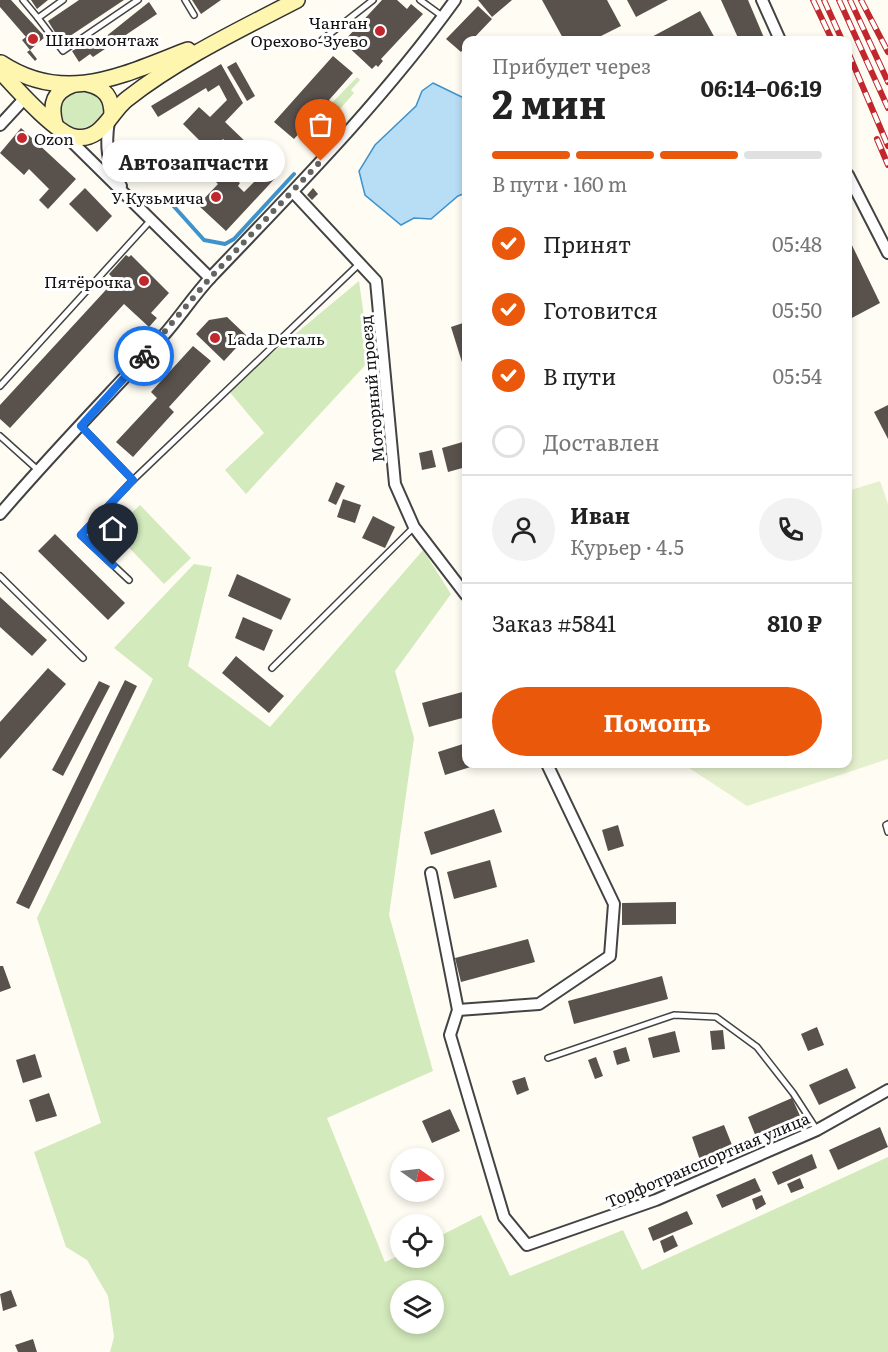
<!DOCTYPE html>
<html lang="ru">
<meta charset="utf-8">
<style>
:root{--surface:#fff;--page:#f2f2f2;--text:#222;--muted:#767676;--line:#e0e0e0;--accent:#ea580c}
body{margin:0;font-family:Literata,serif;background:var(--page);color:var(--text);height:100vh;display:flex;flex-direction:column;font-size:22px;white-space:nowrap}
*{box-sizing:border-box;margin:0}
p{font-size:20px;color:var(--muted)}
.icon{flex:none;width:33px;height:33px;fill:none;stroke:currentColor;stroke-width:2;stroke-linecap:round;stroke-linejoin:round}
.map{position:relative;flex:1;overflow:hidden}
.panel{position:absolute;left:462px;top:36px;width:390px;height:732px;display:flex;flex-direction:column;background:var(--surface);border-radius:12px;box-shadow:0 3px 9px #0003}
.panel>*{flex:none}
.needle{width:39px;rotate:104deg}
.fabs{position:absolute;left:390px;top:1148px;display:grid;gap:12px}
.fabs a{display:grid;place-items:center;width:54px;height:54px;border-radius:50%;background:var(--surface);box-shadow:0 3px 9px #0003;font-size:30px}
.pin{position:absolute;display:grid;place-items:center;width:51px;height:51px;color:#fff;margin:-62px -26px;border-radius:50% 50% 50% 0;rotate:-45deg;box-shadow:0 0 6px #0007}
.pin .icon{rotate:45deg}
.courier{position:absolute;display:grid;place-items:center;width:60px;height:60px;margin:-30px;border:4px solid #1a73e8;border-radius:50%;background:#fff;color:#222;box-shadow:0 2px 8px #0007}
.bubble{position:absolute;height:42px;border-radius:21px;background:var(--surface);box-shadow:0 3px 9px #0003;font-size:20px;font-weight:700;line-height:42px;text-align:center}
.summary em{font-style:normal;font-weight:700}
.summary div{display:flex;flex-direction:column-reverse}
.summary{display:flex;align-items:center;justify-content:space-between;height:102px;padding:0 30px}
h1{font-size:39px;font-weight:700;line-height:45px}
.bar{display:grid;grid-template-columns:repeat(4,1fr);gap:9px 6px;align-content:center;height:72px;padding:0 30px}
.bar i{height:8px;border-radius:4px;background:var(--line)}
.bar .selected{background:var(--accent)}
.bar p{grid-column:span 4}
.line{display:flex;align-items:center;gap:15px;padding:0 30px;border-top:2px solid var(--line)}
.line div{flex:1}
.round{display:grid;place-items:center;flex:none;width:63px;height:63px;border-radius:32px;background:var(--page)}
ol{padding:0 30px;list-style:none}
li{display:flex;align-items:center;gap:18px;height:66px}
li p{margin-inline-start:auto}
li .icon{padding:6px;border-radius:50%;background:var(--accent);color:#fff;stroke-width:4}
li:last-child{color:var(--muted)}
li i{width:33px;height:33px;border:3px solid var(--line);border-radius:50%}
.action{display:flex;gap:12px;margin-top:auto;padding:12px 30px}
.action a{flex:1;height:69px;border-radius:36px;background:var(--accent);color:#fff;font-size:24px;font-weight:700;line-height:69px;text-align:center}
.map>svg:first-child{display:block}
.green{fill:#d3eabc;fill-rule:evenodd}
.pitch{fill:#e5f1ce}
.water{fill:#b8def6;stroke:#3f93cd;stroke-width:1.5}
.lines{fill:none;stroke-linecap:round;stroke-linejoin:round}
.stream{stroke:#3f93cd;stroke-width:4}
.building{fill:#59514c}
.lane-casing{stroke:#434343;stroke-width:8}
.street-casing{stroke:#434343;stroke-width:14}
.secondary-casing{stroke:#323232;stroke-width:18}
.lane{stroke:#fff;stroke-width:5}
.street{stroke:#fff;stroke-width:10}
.secondary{stroke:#fef6af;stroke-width:15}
.rail-casing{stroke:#c1272d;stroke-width:6}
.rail{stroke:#fff;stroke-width:4;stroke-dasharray:11;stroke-linecap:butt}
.done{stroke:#64635f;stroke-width:6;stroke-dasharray:0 10.8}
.route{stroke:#1a73e8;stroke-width:8}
.poi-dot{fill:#c1272d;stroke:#fff;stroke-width:2}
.labels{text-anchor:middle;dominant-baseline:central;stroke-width:6;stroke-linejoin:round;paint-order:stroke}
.poi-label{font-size:16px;fill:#101010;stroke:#fff;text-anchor:end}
.street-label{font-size:16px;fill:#101010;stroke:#fff}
</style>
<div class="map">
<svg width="888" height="1352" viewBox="0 0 888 1352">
<rect width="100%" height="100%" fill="#fffdf3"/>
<!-- green -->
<g class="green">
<polygon points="357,77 360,80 351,90 354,93 339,110 332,103"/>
<path d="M 82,91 L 97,95 C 113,112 95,127 77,129 L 64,122 L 60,108 L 68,96 Z"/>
<polygon points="359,281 370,360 246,494 225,470 264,433 228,390"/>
<polygon points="140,505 191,558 164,584 113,531"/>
<path d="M 423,550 L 451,594 L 395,671 L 414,738 L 389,915 L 433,1071 L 327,1118 L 385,1262 L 400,1255 L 434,1257 L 434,1239 L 481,1215 L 510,1276 L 623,1230 L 642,1270 L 888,1157 L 888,1352 L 110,1352 L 114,1337 L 108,1296 L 87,1260 L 66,1247 L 34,1152 L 101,1123 L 37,918 L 153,679 L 114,648 L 194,564 L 212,567 L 188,666 L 270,727 ZM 400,1290 L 434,1290 L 434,1323 L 400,1323 Z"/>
</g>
<!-- pitch -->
<polygon class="pitch" points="880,481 888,504 888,759 747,806 683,764 848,764 848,491"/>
<!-- water -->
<polygon class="water" points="433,83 466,99 466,193 458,196 431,219 414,218 401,225 365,195 359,171 375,145 416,106 422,91"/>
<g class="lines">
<!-- stream -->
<polyline class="stream" points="169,201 204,240 225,244 234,239 294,174"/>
</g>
<!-- building -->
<g class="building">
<polygon points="0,0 11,0 45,37 30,50 22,40 26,37 0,7"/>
<polygon points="31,0 48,0 37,9"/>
<polygon points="79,0 124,0 61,42 48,21"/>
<polygon points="192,0 221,0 201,14"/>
<polygon points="382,0 397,0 407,9 411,4 423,14 381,59 383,61 378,67 376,65 372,69 343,42"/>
<polygon points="478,0 512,0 492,17"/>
<polygon points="542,0 607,0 621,26 593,40 564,40"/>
<polygon points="627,0 668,0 636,17"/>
<polygon points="721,0 748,0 765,40 739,40"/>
<polygon points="149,2 157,14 93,57 90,54 79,62 72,51 96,38 99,42"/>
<polygon points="478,6 492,19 472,40 466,40 466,46 461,52 446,39"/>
<polygon points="700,11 716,40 646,40"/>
<polygon points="30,50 37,59 35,61 27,52"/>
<polygon points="333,56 353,73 329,100 332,103 326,110 321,115 318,112 294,139 274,122"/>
<polygon points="236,62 255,96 247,101 227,67"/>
<polygon points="221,64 243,103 225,122 279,174 226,231 198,205 218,184 211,177 219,168 240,183 238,186 244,192 261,175 223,139 182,179 172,168 199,140 183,124 199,107 210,117 227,100 219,85 208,92 206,88 158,117 151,106"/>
<polygon points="21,128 76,179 48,209 39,200 49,189 29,169 24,175 0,153"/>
<polygon points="85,188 112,216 97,232 69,204"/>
<polygon points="313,188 318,194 312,200 307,195"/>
<polygon points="848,237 880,303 848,320"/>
<polygon points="126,255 129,257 131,255 169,293 151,313 157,318 149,327 124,304 10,428 0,419 0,405 115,280 109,274"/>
<polygon points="227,317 247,336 224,361 196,334 209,320"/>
<polygon points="466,322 466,375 451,327"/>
<polygon points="193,346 211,361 169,407 174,412 133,457 116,442 157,398 151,392"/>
<polygon points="888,405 888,439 874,412"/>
<polygon points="466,441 466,467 448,472 442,448"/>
<polygon points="432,450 436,467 422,470 419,453"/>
<polygon points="336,482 345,486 336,505 328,501"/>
<polygon points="343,499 361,505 355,523 337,517"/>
<polygon points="373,516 395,527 385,548 362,538"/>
<polygon points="55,534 125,603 108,620 38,551"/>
<polygon points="237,574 291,599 281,620 228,596"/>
<polygon points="0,597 47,640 32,656 0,627"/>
<polygon points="243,617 273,630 264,651 235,638"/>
<polygon points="236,656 284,696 269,713 222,673"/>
<polygon points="48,668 66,684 0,759 0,722"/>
<polygon points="125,680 137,686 29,909 16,903"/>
<polygon points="99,681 110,686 63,776 52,770"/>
<polygon points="466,691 466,717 429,727 422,703"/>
<polygon points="466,743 466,764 480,764 445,775 438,752"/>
<polygon points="494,809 502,832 431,855 424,832"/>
<polygon points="618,825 624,846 608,851 602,830"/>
<polygon points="490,860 497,887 454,899 447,872"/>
<polygon points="676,902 676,924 622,925 622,903"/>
<polygon points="528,939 535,962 461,982 455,958"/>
<polygon points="0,966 3,966 11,988 0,992"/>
<polygon points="662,976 668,999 574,1024 568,1001"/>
<polygon points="817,1027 824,1045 808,1051 801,1034"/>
<polygon points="723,1030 725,1049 712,1050 710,1031"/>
<polygon points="675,1031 680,1052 653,1058 648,1038"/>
<polygon points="626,1047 630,1061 617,1065 613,1051"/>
<polygon points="35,1054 42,1077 23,1083 16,1060"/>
<polygon points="596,1057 603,1076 595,1079 588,1060"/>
<polygon points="847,1068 856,1088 819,1105 809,1085"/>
<polygon points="525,1077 529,1090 517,1095 512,1081"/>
<polygon points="49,1093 57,1116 36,1122 29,1100"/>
<polygon points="792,1098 801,1118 756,1137 748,1117"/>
<polygon points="450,1109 460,1131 432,1143 422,1121"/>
<polygon points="724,1125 734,1150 701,1163 692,1137"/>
<polygon points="880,1127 888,1147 838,1170 829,1150"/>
<polygon points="812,1154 817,1168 778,1185 772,1172"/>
<polygon points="755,1178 761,1191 722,1208 716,1195"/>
<polygon points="800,1178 804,1188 791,1193 787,1184"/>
<polygon points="762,1195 766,1204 756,1210 752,1199"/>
<polygon points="687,1211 693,1224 653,1241 648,1228"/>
<polygon points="673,1235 678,1246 664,1253 660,1241"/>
<polygon points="11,1290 17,1306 3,1311 0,1294"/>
<polygon points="33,1339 37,1352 18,1352 15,1345"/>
</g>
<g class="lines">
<defs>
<g id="lane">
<polyline points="23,0 38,18 63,0"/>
<polyline points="185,0 194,15"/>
<polyline points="420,0 442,16"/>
<polyline points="38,18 63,51 138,0"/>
<polyline points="322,40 373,0"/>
<polyline points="0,386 150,221"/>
<polyline points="81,426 133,480"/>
<polyline points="0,436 39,471"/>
<polyline points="0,576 83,658"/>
<polyline points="129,580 81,535 133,480 356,267"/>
<polyline points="272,668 414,527"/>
<polyline points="888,824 886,825 888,832"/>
<polyline points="548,1058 674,1015 716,1017 757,1047 793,1093 817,1130"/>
</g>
<g id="street">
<polyline points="762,0 780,40"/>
<path d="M 109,121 C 105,146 107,165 121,186"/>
<polyline points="0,125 25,98"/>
<polyline points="65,135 210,278"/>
<polyline points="848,175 888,253"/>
<polyline points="293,192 376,281 395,484 414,527 466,595"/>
<path d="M 0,514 C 52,453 109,395 163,336 C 180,317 194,295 212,276 C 297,187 383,100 455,0"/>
<polyline points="431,873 458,1010 450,1035 504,1217 527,1245 656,1200 817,1130 888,1090"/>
<polyline points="458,1010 539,1004 610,956 614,904 547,764"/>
</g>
<g id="secondary">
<path d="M 1,63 C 66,106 124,74 188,50"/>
<path d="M 0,71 C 14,86 56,134 75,137 C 102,142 110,112 127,99 C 178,59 239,30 297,0"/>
<path d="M 88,84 C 105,88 112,97 112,115"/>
<path d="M 55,124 C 50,106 53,92 72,85"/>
</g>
</defs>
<!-- lane casing -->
<use href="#lane" class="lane-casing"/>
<!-- street casing -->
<use href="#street" class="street-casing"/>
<!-- secondary casing -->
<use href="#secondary" class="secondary-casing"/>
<!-- lane -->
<use href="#lane" class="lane"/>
<!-- street -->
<use href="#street" class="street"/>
<!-- secondary -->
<use href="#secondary" class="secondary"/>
<defs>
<g id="rail">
<polyline points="813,0 832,40"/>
<polyline points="824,0 842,40"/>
<polyline points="839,0 888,108"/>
<polyline points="850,0 888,82"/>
<polyline points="861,0 888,52"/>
<polyline points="848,52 888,146"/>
<polyline points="877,139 888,165"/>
</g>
</defs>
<!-- rail casing -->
<use href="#rail" class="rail-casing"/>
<!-- rail -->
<use href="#rail" class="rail"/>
</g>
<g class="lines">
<!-- done -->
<polyline class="done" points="144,356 210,278 321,161"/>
<!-- route -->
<polyline class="route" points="113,565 81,535 133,480 81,426 144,356"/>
</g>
<!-- markers -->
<g class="poi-dot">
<circle cx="380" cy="31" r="6"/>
<circle cx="33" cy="39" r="6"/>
<circle cx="22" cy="138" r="6"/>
<circle cx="216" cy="197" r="6"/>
<circle cx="144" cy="281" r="6"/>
<circle cx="215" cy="338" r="6"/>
</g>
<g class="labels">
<!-- poi labels -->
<g class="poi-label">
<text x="368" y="22">Чанган<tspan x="368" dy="18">Орехово-Зуево</tspan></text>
<text x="45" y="39" text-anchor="start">Шиномонтаж</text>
<text x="34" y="138" text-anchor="start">Ozon</text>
<text x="204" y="197">У Кузьмича</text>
<text x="132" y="281">Пятёрочка</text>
<text x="227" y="338" text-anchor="start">Lada Dеталь</text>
</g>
<!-- street labels -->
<g class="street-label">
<text transform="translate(371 389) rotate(-95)">Моторный проезд</text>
<text transform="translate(707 1159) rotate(-23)">Торфотранспортная улица</text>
</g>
</g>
</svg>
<div class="fabs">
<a><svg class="needle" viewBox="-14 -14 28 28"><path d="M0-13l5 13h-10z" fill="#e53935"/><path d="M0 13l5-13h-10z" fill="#767676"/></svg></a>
<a><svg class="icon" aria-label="locate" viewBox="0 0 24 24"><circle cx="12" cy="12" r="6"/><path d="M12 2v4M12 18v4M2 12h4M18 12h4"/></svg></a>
<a><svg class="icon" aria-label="layers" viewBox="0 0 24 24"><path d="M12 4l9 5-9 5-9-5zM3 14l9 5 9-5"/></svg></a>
</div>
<div class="pin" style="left:321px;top:161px;background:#ea580c"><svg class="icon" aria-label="bag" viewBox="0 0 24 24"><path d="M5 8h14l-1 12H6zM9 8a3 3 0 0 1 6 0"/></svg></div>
<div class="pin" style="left:113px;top:565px;background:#1f2937"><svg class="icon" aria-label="home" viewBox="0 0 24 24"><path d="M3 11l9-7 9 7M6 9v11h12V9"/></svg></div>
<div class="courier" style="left:144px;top:356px"><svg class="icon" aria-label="bike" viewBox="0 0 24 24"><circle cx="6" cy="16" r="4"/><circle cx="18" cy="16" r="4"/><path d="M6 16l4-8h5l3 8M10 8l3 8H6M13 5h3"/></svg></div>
<div class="bubble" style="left:102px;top:140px;width:183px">Автозапчасти</div>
<section class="panel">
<div class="summary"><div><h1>2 мин</h1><p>Прибудет через</p></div><em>06:14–06:19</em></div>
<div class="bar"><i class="selected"></i><i class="selected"></i><i class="selected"></i><i></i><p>В пути · 160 m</p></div>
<ol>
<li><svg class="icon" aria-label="check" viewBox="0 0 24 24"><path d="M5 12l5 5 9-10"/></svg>Принят<p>05:48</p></li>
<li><svg class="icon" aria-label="check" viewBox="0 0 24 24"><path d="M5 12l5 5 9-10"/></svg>Готовится<p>05:50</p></li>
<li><svg class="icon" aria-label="check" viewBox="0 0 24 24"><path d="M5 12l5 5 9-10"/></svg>В пути<p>05:54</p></li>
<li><i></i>Доставлен</li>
</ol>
<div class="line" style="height:108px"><a class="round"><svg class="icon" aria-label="person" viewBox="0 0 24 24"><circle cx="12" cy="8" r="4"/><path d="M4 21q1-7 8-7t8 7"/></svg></a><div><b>Иван</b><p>Курьер · 4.5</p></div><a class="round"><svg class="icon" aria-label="phone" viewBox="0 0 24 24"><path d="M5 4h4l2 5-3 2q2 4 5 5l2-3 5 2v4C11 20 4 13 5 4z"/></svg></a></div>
<div class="line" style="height:78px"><div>Заказ #5841</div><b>810 ₽</b></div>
<div class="action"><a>Помощь</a></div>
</section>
</div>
